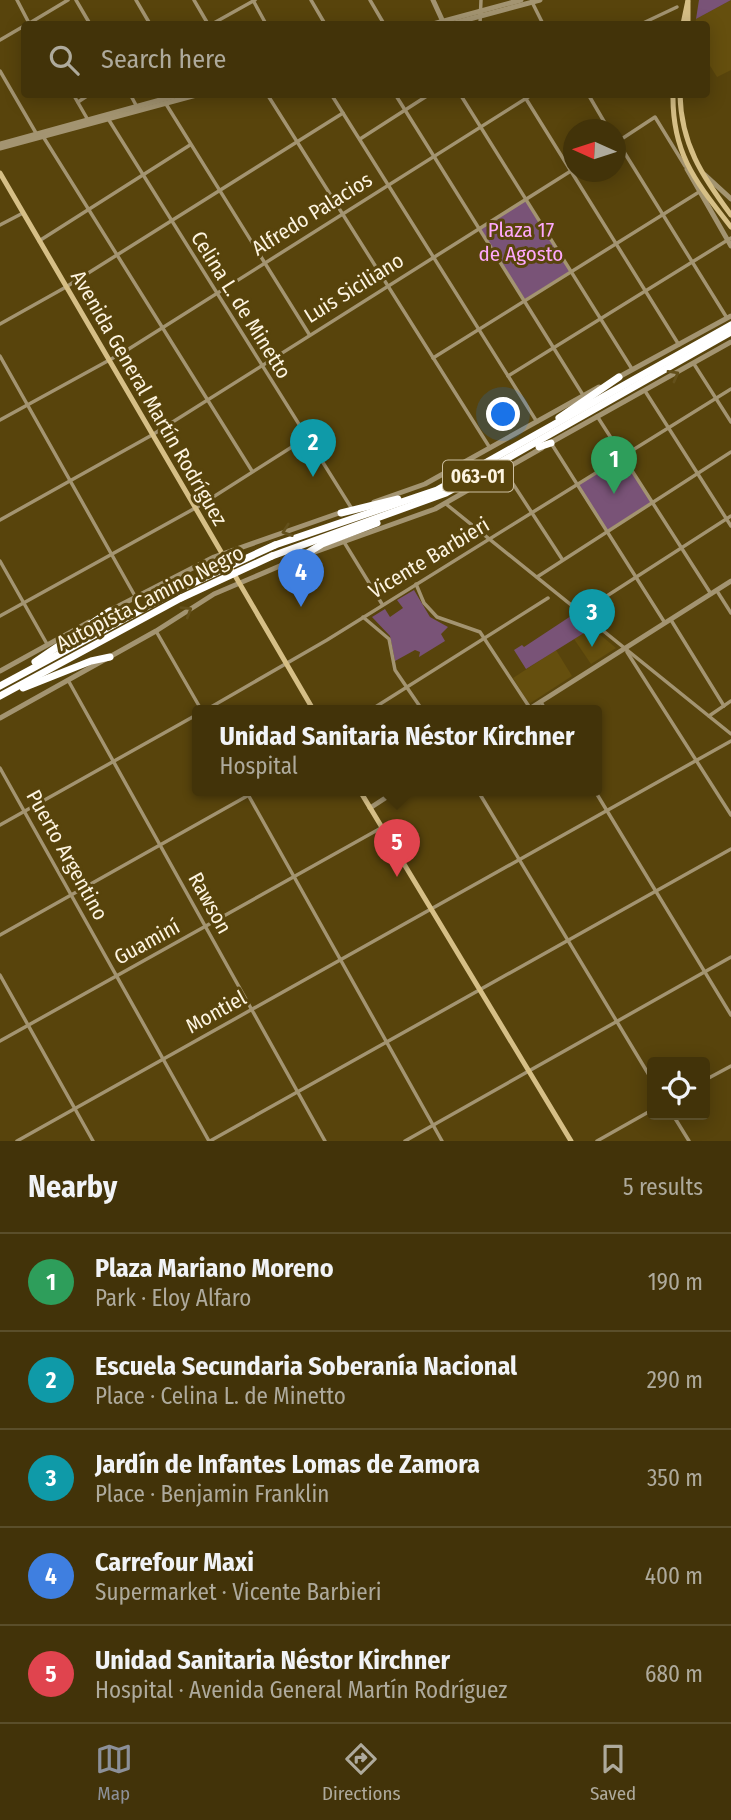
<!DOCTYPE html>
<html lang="en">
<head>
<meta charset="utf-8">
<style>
  :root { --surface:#423309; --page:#4c3f17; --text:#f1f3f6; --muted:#aeaa9c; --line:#5a4e2a; --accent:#8c9099 }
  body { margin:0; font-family:"Fira Sans Condensed",sans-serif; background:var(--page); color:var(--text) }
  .controls { position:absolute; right:21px; bottom:21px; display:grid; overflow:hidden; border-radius:7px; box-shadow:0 4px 18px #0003 }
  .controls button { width:63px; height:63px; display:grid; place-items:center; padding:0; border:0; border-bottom:2px solid var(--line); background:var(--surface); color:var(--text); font:35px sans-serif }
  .compass { position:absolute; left:563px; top:119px; width:63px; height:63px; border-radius:50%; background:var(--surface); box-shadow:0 4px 18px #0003; rotate:273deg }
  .you { position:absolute; left:504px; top:415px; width:24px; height:24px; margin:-18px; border:5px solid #fff; border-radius:50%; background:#1a73e8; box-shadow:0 0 0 10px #1a73e833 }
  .badge { display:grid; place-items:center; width:46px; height:46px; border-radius:50%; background:var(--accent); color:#fff; font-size:23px; font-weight:700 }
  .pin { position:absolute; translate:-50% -58px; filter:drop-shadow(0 2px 4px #0008) }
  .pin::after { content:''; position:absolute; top:37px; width:24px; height:21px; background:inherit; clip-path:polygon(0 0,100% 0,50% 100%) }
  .popup { position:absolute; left:192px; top:705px; width:410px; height:91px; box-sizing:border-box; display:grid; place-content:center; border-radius:7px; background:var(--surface); filter:drop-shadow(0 2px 5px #0005); font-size:23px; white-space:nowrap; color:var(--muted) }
  .popup b { font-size:26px; color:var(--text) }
  .popup::after { content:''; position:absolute; left:50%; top:100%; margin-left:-14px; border:14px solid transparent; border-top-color:var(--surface) }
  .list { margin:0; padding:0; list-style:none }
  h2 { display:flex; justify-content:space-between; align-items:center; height:91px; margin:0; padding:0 28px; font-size:30px }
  h2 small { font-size:23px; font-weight:400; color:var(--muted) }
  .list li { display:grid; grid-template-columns:46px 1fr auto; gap:21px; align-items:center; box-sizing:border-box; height:98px; padding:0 28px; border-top:2px solid var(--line) }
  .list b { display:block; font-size:26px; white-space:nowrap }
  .list p { margin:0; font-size:23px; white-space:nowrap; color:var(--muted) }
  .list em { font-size:23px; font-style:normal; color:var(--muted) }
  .icon { flex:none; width:38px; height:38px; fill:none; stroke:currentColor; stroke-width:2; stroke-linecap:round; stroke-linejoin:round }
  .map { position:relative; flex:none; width:731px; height:1141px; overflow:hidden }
  .search { position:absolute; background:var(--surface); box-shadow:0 4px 18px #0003; left:21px; right:21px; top:21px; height:77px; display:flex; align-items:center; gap:18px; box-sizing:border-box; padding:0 24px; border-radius:7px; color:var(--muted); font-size:26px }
  .sheet { height:581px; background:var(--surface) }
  nav { display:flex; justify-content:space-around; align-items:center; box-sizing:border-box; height:98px; border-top:2px solid var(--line); background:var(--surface); font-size:19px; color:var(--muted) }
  nav a { display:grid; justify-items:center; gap:4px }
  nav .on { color:var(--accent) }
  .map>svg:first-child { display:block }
</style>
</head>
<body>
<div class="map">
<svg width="731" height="1141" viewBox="0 0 731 1141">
  <rect width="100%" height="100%" fill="#58440c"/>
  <g fill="#654f0e">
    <path d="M 731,0 L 731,70 L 717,77 L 707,61 L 706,24 L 695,24 L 696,19 Z"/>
    <path d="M 592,628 L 616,648 L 591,664 L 574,639 Z"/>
    <path d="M 556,650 L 572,676 L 529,704 L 513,678 Z"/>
  </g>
  <g fill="#795377">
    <path d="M 699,0 L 731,0 L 696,19 Z"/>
    <path d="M 525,199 L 570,271 L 525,299 L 479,229 Z"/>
    <path d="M 623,456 L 651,502 L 606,531 L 576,485 Z"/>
    <path d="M 414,590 L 430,617 L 448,627 L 441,634 L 445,641 L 419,657 L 420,652 L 415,650 L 395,661 L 390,636 L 372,617 L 385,609 L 390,617 L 403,608 L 397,600 Z"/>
    <path d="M 574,614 L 592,628 L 526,669 L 514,650 L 522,645 L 524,647 Z"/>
  </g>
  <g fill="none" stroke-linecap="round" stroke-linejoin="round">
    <g stroke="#a39471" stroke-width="3.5">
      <path d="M 17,0 L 29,23"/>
      <path d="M 76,0 L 90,24"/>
      <path d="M 136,0 L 150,24"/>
      <path d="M 194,0 L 208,24"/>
      <path d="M 311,0 L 325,24"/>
      <path d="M 370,0 L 384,24"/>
      <path d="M 254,2 L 266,24"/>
      <path d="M 532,2 L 543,24"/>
      <path d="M 28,24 L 68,0"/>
      <path d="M 212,24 L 255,0"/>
      <path d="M 480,24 L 481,0"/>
      <path d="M 641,24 L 677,7"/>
      <path d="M 0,40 L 24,26"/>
      <path d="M 0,71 L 36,133"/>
      <path d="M 73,94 L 88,120"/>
      <path d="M 130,94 L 137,107"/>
      <path d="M 267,94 L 490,448"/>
      <path d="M 331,94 L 537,422"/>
      <path d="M 395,94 L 583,395"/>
      <path d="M 460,94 L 632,369"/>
      <path d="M 523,94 L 679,345"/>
      <path d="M 588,94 L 609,130"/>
      <path d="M 78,102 L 90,94"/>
      <path d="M 166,104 L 309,334"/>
      <path d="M 107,117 L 352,509"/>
      <path d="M 44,138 L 252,471"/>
      <path d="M 360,139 L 430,94"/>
      <path d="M 616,139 L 727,318"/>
      <path d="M 617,142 L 655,117 L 685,166"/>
      <path d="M 0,225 L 23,213"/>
      <path d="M 39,241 L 190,145"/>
      <path d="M 0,324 L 66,287 L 343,113"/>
      <path d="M 0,356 L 135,596"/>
      <path d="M 433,358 L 699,192"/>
      <path d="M 694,364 L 731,422"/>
      <path d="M 508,376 L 731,238"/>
      <path d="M 645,391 L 731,526"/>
      <path d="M 597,416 L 711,594"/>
      <path d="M 0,420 L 124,352 L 533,94"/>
      <path d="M 551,443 L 665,623"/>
      <path d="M 504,470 L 562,559"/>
      <path d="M 446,504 L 731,734"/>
      <path d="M 0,520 L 152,435 L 574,169"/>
      <path d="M 344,542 L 382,604"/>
      <path d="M 0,561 L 47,644"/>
      <path d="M 537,577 L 731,452"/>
      <path d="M 416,584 L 424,603 L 437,617 L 480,632 L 530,708"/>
      <path d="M 717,591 L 731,613"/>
      <path d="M 582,612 L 731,516"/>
      <path d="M 0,616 L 199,506 L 306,438"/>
      <path d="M 363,617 L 389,639 L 395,670 L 423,711"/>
      <path d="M 671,620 L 724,706"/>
      <path d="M 156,631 L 202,711"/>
      <path d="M 627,652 L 731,815"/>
      <path d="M 68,680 L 325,1141"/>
      <path d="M 541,702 L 546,711"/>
      <path d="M 204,711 L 327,640 L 731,389"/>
      <path d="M 369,711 L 548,598"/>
      <path d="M 709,716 L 731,701"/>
      <path d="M 0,768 L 209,1141"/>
      <path d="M 246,791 L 442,1141"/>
      <path d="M 478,791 L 652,1080"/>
      <path d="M 595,791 L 731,1015"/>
      <path d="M 0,825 L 198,714"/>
      <path d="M 0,935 L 256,791"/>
      <path d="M 0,975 L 93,1141"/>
      <path d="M 0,1041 L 381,828"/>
      <path d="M 705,1080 L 731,1066"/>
      <path d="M 673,1115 L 689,1141"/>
      <path d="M 17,1141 L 731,741"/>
      <path d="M 210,1141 L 731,849"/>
      <path d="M 405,1141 L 731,957"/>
      <path d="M 597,1141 L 652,1110"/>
    </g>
    <g stroke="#a39471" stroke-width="5">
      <path d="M 433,0 L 444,24"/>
      <path d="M 433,24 L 521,0"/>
      <path d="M 451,24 L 540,0"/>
      <path d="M 0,144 L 182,94"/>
      <path d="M 0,148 L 200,94"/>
      <path d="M 687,169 L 731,246"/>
      <path d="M 705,175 L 731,199"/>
      <path d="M 617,378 L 731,316"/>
      <path d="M 550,443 L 731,342"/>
      <path d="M 374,502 L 425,484 L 599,387"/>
      <path d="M 107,612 L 214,557 L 342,512"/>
      <path d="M 0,671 L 89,622"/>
      <path d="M 526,711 L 731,581"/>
      <path d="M 0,718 L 156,631 L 214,594 L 301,557 L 435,509 L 542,448"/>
      <path d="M 370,808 L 396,791"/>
    </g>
    <g stroke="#d6bf86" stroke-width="5">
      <path d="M 683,24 L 688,0"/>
      <path d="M 688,24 L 688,2"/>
      <path d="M 673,94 C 672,154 696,182 731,227"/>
      <path d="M 680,94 C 681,144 702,176 731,215"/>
      <path d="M 0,173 L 314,711"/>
      <path d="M 360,791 L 571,1141"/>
    </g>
    <g stroke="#fff" stroke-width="7">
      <path d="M 559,418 L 619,377"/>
      <path d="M 539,447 L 551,443"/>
      <path d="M 341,513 L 398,499"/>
      <path d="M 275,545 L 437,490 L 731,325"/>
      <path d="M 272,556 L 446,493 L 731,332"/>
      <path d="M 301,557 L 322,544 L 377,523"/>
      <path d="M 35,662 L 110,611"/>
      <path d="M 0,686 L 180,589"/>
      <path d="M 23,688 L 91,661 L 110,657"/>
      <path d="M 0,696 L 181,598"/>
    </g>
    <g stroke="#fff" stroke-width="7">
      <path d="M 180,589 L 275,545"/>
      <path d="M 181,598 L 272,556"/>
    </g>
  </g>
  <defs><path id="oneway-chevron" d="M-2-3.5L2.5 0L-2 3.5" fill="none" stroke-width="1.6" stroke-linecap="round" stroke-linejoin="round" transform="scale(1.75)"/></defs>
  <g stroke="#63501b">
    <use href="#oneway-chevron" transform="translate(674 375) rotate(-29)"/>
    <use href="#oneway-chevron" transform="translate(287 531) rotate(161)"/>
    <use href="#oneway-chevron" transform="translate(187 611) rotate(-32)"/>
  </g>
  <g text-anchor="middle" stroke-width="6" stroke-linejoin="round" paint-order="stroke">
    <rect fill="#58440c" stroke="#ccbfa0" stroke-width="2" x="443" y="460.5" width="70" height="31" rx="5"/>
    <g font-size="19" font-weight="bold" fill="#fdf4e0">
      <text x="478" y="483">063-01</text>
    </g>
    <g font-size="21" fill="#fdf4e0" stroke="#58440c">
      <text transform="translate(312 214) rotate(-32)" y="7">Alfredo Palacios</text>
      <text transform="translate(354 288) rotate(-32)" y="7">Luis Siciliano</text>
      <text transform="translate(241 305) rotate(58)" y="7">Celina L. de Minetto</text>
      <text transform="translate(149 398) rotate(60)" y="7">Avenida General Martín Rodríguez</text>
      <text transform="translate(429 558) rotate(-31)" y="7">Vicente Barbieri</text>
      <text transform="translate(150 598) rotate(-27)" y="7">Autopista Camino Negro</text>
      <text transform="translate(67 855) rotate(61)" y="7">Puerto Argentino</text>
      <text transform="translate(210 903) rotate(61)" y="7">Rawson</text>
      <text transform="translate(147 942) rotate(-29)" y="7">Guaminí</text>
      <text transform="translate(216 1012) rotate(-29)" y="7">Montiel</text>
    </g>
    <g font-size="21" fill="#fea8fb" stroke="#58440c">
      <text x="521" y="237">Plaza 17<tspan x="521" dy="24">de Agosto</tspan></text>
    </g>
  </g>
</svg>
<div class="controls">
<button><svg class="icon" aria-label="locate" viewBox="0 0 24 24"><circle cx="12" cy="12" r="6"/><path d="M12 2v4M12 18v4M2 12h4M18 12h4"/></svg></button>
</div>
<svg class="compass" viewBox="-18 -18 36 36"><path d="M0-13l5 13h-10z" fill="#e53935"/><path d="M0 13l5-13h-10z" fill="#aeaa9c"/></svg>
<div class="you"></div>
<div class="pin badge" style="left:614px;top:494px;background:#2e9e5b">1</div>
<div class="pin badge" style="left:313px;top:477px;background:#0f9aa8">2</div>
<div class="pin badge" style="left:592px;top:647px;background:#0f9aa8">3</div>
<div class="pin badge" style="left:301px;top:607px;background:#3f7fe0">4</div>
<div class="pin badge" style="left:397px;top:877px;background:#e0444e">5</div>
<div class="popup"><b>Unidad Sanitaria Néstor Kirchner</b>Hospital</div>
<div class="search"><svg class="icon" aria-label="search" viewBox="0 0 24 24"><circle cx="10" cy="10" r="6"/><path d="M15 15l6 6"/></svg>Search here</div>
</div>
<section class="sheet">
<h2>Nearby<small>5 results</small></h2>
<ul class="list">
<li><span class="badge" style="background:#2e9e5b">1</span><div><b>Plaza Mariano Moreno</b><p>Park · Eloy Alfaro</p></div><em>190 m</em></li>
<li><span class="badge" style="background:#0f9aa8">2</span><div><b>Escuela Secundaria Soberanía Nacional</b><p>Place · Celina L. de Minetto</p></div><em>290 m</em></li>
<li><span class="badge" style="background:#0f9aa8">3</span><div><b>Jardín de Infantes Lomas de Zamora</b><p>Place · Benjamin Franklin</p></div><em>350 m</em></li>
<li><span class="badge" style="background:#3f7fe0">4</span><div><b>Carrefour Maxi</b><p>Supermarket · Vicente Barbieri</p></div><em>400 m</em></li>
<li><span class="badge" style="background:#e0444e">5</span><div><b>Unidad Sanitaria Néstor Kirchner</b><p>Hospital · Avenida General Martín Rodríguez</p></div><em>680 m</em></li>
</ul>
</section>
<nav>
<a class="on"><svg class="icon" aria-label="map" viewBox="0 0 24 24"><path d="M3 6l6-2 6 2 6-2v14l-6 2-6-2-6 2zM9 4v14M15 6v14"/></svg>Map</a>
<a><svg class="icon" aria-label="directions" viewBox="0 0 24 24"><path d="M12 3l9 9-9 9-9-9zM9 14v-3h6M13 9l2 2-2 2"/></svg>Directions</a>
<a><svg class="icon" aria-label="saved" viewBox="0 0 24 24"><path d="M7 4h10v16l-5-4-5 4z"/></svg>Saved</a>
</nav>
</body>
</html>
